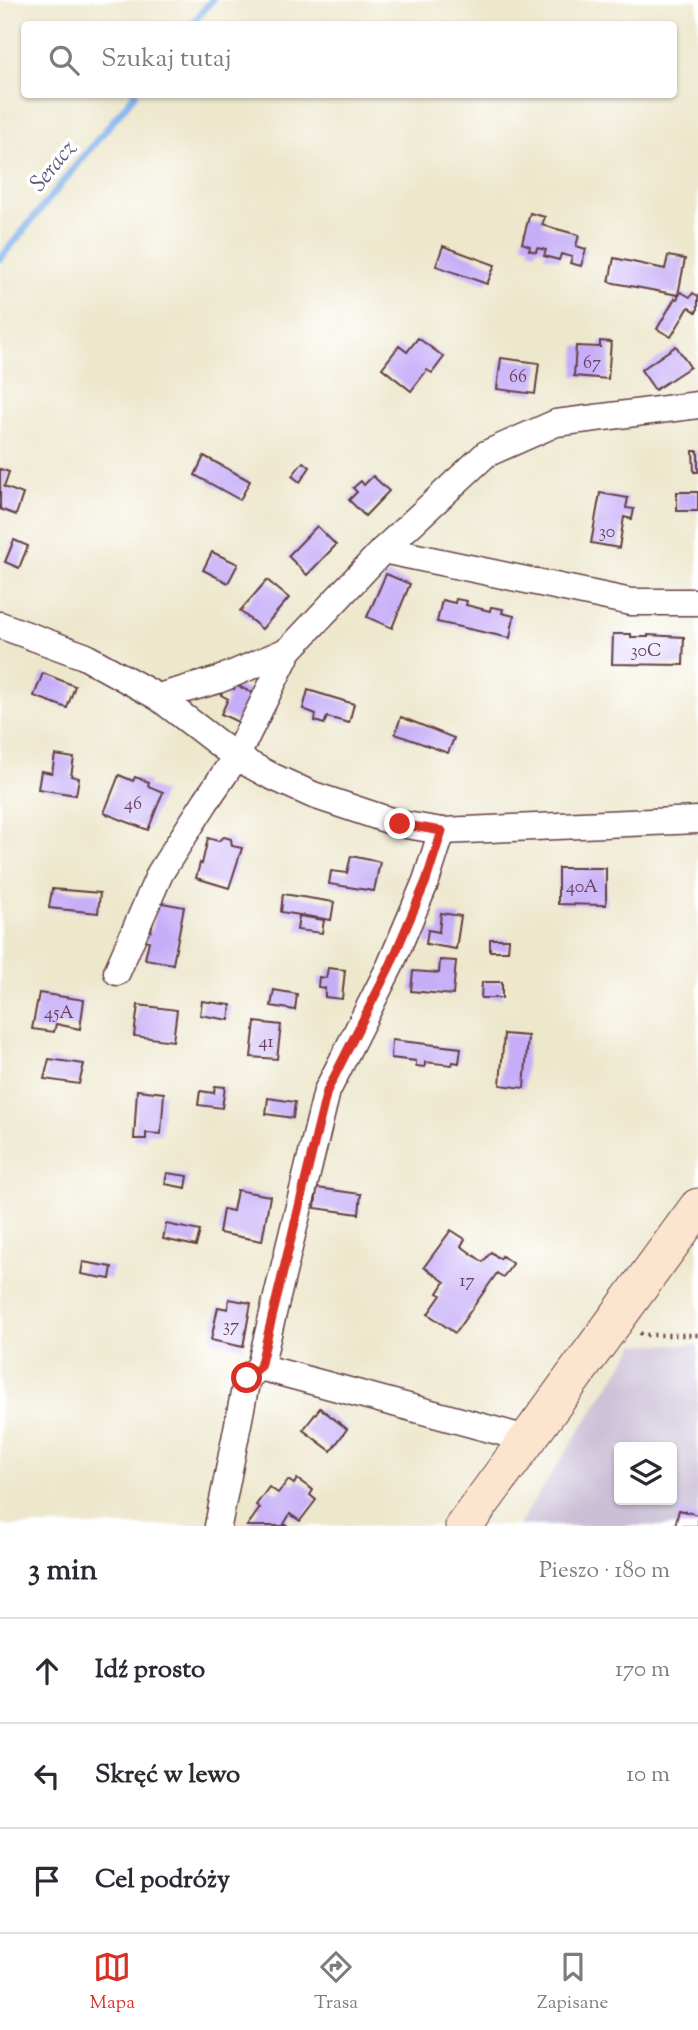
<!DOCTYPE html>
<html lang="pl">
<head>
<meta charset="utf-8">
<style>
  :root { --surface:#fff; --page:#f7f7f7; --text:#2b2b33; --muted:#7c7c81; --line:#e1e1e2; --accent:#d93025 }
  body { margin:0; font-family:"Sorts Mill Goudy",serif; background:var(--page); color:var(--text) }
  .controls { position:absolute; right:21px; bottom:21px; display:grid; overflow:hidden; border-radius:7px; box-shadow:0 2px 5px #0004 }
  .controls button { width:63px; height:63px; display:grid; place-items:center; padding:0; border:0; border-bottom:2px solid var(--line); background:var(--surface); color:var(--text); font:35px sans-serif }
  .stop { position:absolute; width:21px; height:21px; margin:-16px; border:5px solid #d93025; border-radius:50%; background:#fff }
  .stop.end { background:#d93025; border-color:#fff; box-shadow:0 2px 7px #0008 }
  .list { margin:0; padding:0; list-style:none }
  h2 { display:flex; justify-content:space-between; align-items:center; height:91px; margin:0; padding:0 28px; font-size:30px }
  h2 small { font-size:23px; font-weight:400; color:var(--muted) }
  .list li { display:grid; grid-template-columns:46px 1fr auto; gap:21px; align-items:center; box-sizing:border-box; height:105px; padding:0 28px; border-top:2px solid var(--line) }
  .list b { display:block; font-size:26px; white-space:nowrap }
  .list em { font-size:23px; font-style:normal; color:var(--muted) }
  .icon { flex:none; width:38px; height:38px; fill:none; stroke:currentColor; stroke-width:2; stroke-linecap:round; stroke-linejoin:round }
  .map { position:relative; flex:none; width:698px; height:1526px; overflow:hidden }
  .search { position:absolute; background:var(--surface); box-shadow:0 2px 5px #0004; left:21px; right:21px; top:21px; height:77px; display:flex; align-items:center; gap:18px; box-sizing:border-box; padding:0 24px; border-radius:7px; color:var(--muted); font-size:26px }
  .sheet { height:406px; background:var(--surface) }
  nav { display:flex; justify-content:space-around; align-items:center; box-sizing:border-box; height:98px; border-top:2px solid var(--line); background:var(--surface); font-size:19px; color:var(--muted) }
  nav a { display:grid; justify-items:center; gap:4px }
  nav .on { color:var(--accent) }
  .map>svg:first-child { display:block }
</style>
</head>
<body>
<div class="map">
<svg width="698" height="1526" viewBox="0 0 698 1526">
  <rect width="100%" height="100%" fill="#fff"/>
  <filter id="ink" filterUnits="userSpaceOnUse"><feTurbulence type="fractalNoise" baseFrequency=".0143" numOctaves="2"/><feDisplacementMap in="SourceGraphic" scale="14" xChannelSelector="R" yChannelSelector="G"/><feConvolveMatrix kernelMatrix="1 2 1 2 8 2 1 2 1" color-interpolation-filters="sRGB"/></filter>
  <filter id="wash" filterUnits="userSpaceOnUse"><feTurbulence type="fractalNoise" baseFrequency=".00686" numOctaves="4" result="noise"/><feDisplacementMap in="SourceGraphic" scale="28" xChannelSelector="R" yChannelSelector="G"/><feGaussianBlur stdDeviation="1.57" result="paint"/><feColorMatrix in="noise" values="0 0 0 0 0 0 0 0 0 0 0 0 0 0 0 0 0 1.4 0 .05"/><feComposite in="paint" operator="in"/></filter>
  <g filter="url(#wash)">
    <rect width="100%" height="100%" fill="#ede7cc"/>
    <path fill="#cabfd6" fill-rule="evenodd" d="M 636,1344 L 698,1345 L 698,1526 L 518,1526 ZM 619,1447 L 672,1447 L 672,1500 L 619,1500 Z"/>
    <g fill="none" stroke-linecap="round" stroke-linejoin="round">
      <g stroke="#7fb1eb" stroke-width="7">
        <path d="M 192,24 L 212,0"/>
        <path d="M 0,259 L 135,94"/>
      </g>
    </g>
    <g id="blocks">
      <g fill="#c6adf8">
        <path d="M 530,213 L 545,217 L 542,225 L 579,235 L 576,246 L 586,249 L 581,266 L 570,263 L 572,257 L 561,254 L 559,260 L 544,256 L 546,250 L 537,248 L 536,252 L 529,250 L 530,246 L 522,243 Z"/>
        <path d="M 443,246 L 495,265 L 487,284 L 436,266 Z"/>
        <path d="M 668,256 L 685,259 L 678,295 L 609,282 L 614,258 L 665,269 Z"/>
        <path d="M 681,292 L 690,297 L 693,293 L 698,296 L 698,309 L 696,312 L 689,307 L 671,337 L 657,329 L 675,298 L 677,299 Z"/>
        <path d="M 418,338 L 444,357 L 432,373 L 427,370 L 411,391 L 382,368 L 399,346 L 407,352 Z"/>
        <path d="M 600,341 L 611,342 L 608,379 L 574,376 L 576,346 L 600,347 Z"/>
        <path d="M 676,346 L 690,367 L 655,390 L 641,370 Z"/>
        <path d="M 501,358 L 539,363 L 535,394 L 497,389 Z"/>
        <path d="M 693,451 L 698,451 L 698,472 L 694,472 Z"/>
        <path d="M 204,456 L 250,481 L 240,500 L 195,475 Z"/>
        <path d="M 303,462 L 310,467 L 300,482 L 292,476 Z"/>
        <path d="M 0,469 L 9,472 L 4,487 L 23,494 L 16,515 L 0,509 Z"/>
        <path d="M 373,476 L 389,491 L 365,516 L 349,500 L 357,492 L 353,488 L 361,481 L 364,485 Z"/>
        <rect x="677" y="492" width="21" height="19"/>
        <path d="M 600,493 L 628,498 L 626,508 L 634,509 L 632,519 L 624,517 L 619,548 L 591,543 Z"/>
        <path d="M 317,526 L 336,545 L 307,575 L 288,556 Z"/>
        <path d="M 14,540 L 28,546 L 19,568 L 5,562 Z"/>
        <path d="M 212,552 L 238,564 L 228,583 L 203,570 Z"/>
        <path d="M 386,574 L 410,584 L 392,628 L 367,617 Z"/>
        <path d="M 267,580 L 289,598 L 262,629 L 240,611 Z"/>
        <path d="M 456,599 L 467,601 L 466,605 L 490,611 L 491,607 L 503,609 L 502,613 L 514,616 L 510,638 L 437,622 L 442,600 L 455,603 Z"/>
        <path d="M 613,634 L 631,634 L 631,637 L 648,637 L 648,635 L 684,637 L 683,665 L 612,664 Z"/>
        <path d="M 43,673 L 75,686 L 67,708 L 34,696 Z"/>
        <path d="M 227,685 L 234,689 L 236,685 L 255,694 L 240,723 L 221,714 L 228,699 L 221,695 Z"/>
        <path d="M 308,690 L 354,704 L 349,723 L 327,717 L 324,724 L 315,721 L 316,714 L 303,709 Z"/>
        <path d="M 401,717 L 454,738 L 448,753 L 395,734 Z"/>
        <path d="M 55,755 L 74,758 L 71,776 L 79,778 L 76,795 L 38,789 L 41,771 L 52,773 Z"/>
        <path d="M 119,775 L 133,781 L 135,777 L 149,782 L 148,786 L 163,792 L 148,830 L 104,813 Z"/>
        <path d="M 224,837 L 231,839 L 232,846 L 242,848 L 229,888 L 196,878 L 200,863 L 202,864 L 208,838 L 218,841 Z"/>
        <path d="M 351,856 L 380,862 L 374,891 L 329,884 L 331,871 L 347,873 Z"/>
        <path d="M 558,868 L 606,868 L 606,905 L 558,904 Z"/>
        <path d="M 52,889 L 100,893 L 98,913 L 49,908 Z"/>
        <path d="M 283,894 L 334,902 L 331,920 L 281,912 Z"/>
        <path d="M 157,902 L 184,907 L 173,964 L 145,959 L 149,941 L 143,940 L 145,930 L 151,931 Z"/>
        <path d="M 441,913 L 461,916 L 456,949 L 426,944 L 428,930 L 439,932 Z"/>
        <path d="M 299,916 L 324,920 L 322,933 L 297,930 Z"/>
        <path d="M 490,939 L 509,939 L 508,951 L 490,951 Z"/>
        <path d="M 440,960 L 456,961 L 453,995 L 411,991 L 413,971 L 439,973 Z"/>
        <path d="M 328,968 L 345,970 L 342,999 L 325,997 L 325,988 L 318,987 L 319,977 L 326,978 Z"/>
        <path d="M 482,982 L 502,982 L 502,998 L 481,998 Z"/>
        <path d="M 274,990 L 297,994 L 295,1010 L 271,1006 Z"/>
        <path d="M 39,993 L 84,1000 L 80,1029 L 56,1024 L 54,1032 L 32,1029 Z"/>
        <path d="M 202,1001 L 231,1005 L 229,1020 L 200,1015 Z"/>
        <path d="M 138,1005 L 177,1010 L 173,1041 L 134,1036 Z"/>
        <path d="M 255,1022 L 281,1025 L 277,1059 L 251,1057 Z"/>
        <path d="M 504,1034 L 528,1036 L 524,1088 L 500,1085 Z"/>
        <path d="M 392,1040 L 461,1048 L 459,1063 L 453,1062 L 452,1065 L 425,1062 L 425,1067 L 416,1066 L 416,1061 L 391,1058 Z"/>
        <path d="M 49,1059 L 84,1064 L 79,1084 L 44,1079 Z"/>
        <path d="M 215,1086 L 225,1087 L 222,1108 L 198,1105 L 200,1091 L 214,1093 Z"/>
        <path d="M 137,1090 L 164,1093 L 161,1134 L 146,1133 L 146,1139 L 134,1139 Z"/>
        <path d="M 268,1098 L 295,1102 L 293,1118 L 266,1114 Z"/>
        <path d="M 167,1173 L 188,1176 L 186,1188 L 165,1184 Z"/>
        <path d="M 317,1188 L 361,1194 L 359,1214 L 315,1208 Z"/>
        <path d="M 237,1190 L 270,1196 L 262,1241 L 219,1233 L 223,1209 L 233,1211 Z"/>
        <path d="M 166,1224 L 200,1231 L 196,1246 L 163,1239 Z"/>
        <path d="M 451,1230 L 465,1239 L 461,1246 L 483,1262 L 491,1252 L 500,1259 L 502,1256 L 513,1264 L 503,1277 L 497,1273 L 455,1333 L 428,1314 L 441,1295 L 438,1293 L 445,1282 L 424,1267 Z"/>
        <path d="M 83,1262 L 112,1267 L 110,1279 L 81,1274 Z"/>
        <path d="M 229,1299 L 251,1303 L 243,1347 L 211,1340 L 218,1307 L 228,1309 Z"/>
        <path d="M 320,1408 L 347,1429 L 331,1451 L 303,1430 Z"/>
        <path d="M 297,1479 L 313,1490 L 310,1495 L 316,1500 L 300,1521 L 290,1514 L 284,1524 L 288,1526 L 247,1526 L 260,1508 L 256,1505 L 269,1487 L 278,1493 L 288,1480 L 294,1484 Z"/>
        <path d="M 679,1510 L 698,1515 L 698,1526 L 675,1526 Z"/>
      </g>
    </g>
  </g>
  <g filter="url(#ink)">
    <use href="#blocks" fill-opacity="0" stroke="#623d43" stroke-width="2"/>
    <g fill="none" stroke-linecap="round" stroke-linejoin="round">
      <g stroke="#623d43" stroke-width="29">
        <g id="street">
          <path d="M 383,550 L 631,602 L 698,602"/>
          <path d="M 0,625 L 84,656 L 158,697 L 236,757 L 271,776 L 313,795 L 400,824 L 442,831 L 698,820"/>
          <path d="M 158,697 L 218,680 L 289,650"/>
          <path d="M 442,831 L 426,881 L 390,966 L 327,1091 L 260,1367 L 527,1439"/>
          <path d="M 117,972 L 160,873 L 206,801 L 236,757 L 289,650 L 383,550 L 486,454 L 556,423 L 698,405"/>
          <path d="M 218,1526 L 247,1378 L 260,1367"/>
        </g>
      </g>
      <g stroke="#623d43" stroke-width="39">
        <path id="secondary" d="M 464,1526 L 698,1207"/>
      </g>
      <path stroke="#623d43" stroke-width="4.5" stroke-dasharray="2 5" stroke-linecap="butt" d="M 640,1333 L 643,1335 L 698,1335"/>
      <use href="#street" stroke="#fff" stroke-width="26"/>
      <use href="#secondary" stroke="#fce5cf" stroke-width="37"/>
    </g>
  </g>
  <g fill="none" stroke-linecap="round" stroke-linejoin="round" filter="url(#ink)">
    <path stroke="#d93025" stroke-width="9" d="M 247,1378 L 260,1367 L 327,1091 L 390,966 L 426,881 L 442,831 L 400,824"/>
  </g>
  <g text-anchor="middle" stroke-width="7" stroke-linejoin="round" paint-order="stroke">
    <g font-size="18" fill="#69425e">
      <text x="592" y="368">67</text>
      <text x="518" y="382">66</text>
      <text x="607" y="537">30</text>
      <text x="646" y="656">30C</text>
      <text x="133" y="809">46</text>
      <text x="582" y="892">40A</text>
      <text x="59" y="1018">45A</text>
      <text x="266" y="1047">41</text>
      <text x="467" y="1286">17</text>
      <text x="231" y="1331">37</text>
    </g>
    <g font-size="23" font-style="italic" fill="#5f5978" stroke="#fff">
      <text transform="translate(52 165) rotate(-51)" y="8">Seracz</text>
    </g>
  </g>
</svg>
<div class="controls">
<button><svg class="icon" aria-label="layers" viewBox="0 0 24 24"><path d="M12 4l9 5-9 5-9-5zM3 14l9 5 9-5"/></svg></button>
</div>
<div class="stop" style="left:247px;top:1378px"></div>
<div class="stop end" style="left:400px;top:824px"></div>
<div class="search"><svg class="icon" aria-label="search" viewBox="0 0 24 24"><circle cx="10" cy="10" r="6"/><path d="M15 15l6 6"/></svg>Szukaj tutaj</div>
</div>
<section class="sheet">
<h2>3 min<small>Pieszo · 180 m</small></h2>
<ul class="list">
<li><svg class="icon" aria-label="ahead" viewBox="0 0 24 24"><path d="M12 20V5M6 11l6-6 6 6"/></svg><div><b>Idź prosto</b></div><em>170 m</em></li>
<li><svg class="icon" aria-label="left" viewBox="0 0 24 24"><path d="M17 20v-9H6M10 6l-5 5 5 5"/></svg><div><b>Skręć w lewo</b></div><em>10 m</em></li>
<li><svg class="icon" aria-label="arrive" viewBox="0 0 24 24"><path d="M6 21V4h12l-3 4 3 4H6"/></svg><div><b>Cel podróży</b></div></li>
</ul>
</section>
<nav>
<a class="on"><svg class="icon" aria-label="map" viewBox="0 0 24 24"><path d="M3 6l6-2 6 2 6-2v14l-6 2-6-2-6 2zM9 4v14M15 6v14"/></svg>Mapa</a>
<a><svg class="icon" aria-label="directions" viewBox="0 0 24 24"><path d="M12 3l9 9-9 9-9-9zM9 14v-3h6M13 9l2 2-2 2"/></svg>Trasa</a>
<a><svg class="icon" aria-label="saved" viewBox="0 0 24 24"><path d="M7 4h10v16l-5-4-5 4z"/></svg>Zapisane</a>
</nav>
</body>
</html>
